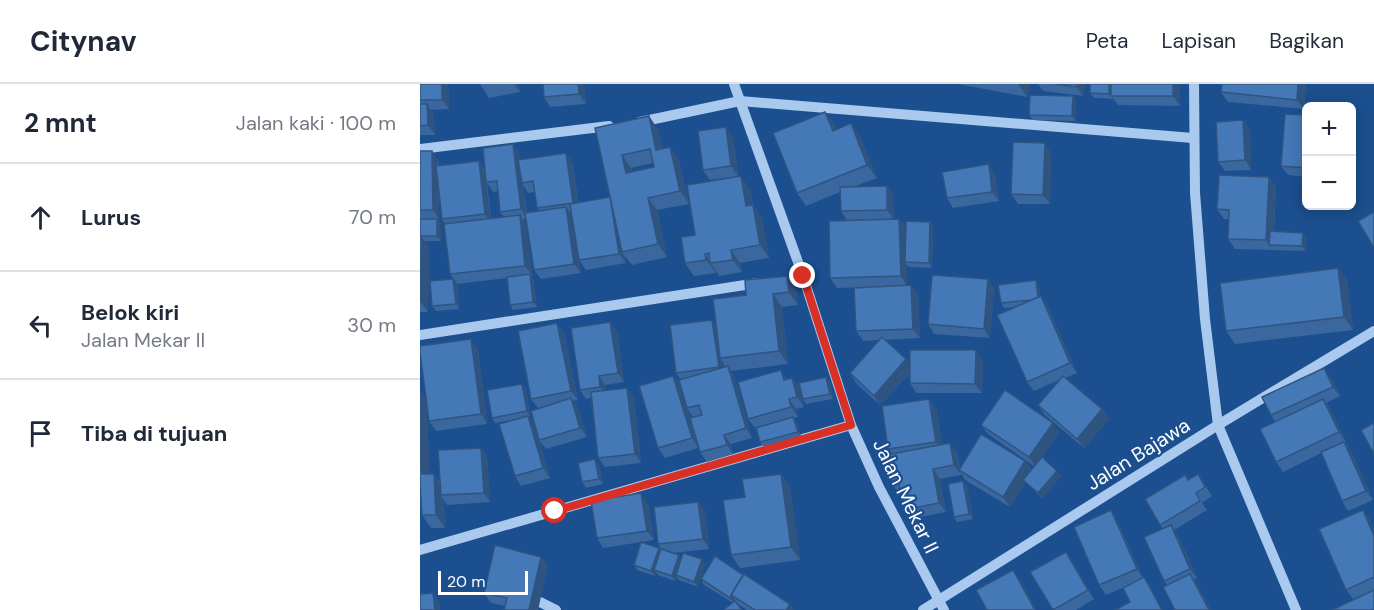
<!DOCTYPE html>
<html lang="id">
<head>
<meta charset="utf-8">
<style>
  :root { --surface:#fff; --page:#f6f6f7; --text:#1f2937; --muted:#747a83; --line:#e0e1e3 }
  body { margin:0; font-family:"DM Sans",sans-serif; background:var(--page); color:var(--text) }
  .controls { position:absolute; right:18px; top:18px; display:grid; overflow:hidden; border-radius:9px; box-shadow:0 3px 15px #0003 }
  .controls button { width:54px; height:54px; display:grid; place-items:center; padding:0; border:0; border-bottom:2px solid var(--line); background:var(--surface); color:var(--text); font:30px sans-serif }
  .scale { position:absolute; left:18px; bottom:15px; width:90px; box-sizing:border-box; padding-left:6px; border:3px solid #fff; border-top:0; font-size:16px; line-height:21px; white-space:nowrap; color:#fff; -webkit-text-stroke:4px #1b4f8f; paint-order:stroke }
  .stop { position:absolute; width:18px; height:18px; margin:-14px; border:4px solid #d93025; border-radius:50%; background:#fff }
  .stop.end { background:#d93025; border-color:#fff; box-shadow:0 2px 6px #0008 }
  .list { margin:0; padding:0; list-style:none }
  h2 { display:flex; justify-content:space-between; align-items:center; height:78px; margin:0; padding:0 24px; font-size:26px }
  h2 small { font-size:20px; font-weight:400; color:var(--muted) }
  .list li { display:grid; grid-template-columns:39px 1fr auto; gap:18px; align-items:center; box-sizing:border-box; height:108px; padding:0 24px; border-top:2px solid var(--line) }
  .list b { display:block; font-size:22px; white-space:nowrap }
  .list p { margin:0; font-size:20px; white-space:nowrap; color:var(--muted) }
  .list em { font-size:20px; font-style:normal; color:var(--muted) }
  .icon { flex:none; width:33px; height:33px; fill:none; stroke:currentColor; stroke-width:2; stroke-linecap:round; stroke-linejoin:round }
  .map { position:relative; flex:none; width:954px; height:526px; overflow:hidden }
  header { display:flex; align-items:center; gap:36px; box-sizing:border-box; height:84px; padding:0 30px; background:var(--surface); border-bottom:2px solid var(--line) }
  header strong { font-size:28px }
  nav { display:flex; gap:33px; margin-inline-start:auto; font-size:21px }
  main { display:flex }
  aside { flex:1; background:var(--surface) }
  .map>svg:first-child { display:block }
</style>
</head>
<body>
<header>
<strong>Citynav</strong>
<nav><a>Peta</a><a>Lapisan</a><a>Bagikan</a></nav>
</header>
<main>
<aside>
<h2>2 mnt<small>Jalan kaki · 100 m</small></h2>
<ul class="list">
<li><svg class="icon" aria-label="ahead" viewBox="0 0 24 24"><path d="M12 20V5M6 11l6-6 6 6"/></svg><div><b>Lurus</b></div><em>70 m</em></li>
<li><svg class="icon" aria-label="left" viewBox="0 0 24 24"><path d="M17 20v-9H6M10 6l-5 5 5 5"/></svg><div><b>Belok kiri</b><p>Jalan Mekar II</p></div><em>30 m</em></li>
<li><svg class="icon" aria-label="arrive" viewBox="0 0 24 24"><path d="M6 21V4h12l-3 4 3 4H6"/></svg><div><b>Tiba di tujuan</b></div></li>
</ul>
</aside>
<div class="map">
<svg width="954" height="526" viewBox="0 0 954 526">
  <rect width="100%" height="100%" fill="#1b4f8f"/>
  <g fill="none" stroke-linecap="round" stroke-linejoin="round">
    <g stroke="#a9c9ee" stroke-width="10">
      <path d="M 314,0 L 383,192 L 431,341 L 459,403 L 524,526"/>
      <path d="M 774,0 L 775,109 L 785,235 L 798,341 L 876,526"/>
      <path d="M 220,38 L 320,17 L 773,54"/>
      <path d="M 0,65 L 189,42"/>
      <path d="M 0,251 L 338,199"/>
      <path d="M 0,466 L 431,341"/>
      <path d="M 120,518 L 136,526"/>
      <path d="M 503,526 L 798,341 L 954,247"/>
    </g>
  </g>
  <g fill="#3a679d" fill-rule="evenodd">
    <path d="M 0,0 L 28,0 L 29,25 L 10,26 L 13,29 L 15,51 L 0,51 Z"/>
    <path d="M 60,0 L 99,0 L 100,8 L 69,14 Z"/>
    <path d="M 123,0 L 164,0 L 166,20 L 130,23 L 124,13 Z"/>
    <path d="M 538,0 L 610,0 L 607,13 Z"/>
    <path d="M 618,0 L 665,0 L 663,12 L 623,7 Z"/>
    <path d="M 760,0 L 760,22 L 698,21 L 693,14 L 693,15 L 674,14 L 670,9 Z"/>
    <path d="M 886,0 L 884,25 L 808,18 L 801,8 Z"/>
    <path d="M 653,12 L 656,17 L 656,37 L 613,36 L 609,31 Z"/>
    <path d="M 405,28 L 415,41 L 416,45 L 440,52 L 457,94 L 433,103 L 473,111 L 474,136 L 479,135 L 486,145 L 510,138 L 513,143 L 512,184 L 489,183 L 487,181 L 487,201 L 491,201 L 498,210 L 500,254 L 465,256 L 486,275 L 490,280 L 563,276 L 562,309 L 496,309 L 490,299 L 490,289 L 460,321 L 436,299 L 430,289 L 459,256 L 443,257 L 436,247 L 453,203 L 417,204 L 410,194 L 427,137 L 421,127 L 420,108 L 386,122 L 377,109 Z"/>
    <path d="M 886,31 L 886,93 L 868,91 L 861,82 Z"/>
    <path d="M 823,36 L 830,46 L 831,86 L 805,87 L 798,78 Z"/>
    <path d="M 175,44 L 238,45 L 242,65 L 250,63 L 259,76 L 269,120 L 237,126 L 247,173 L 212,181 L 204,171 L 206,179 L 166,186 L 159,176 L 157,163 L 161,189 L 121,195 L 114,186 L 106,135 L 103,135 L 106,141 L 112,191 L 111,192 L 113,195 L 117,223 L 93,226 L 90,221 L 87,194 L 37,200 L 30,190 L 25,140 L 22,135 L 19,105 L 19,135 L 17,135 L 21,140 L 21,157 L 4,157 L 9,163 L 8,228 L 0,228 L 0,67 L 18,76 L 19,81 L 59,77 L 65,86 L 100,70 L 100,75 L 153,79 L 158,118 L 191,115 ZM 233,79 L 234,83 L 212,87 L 211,84 ZM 67,99 L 73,108 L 78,107 L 80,128 L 84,133 L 71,134 ZM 103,101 L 108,109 L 115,108 L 117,124 L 119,127 L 107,129 Z"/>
    <path d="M 313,53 L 318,92 L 290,96 L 283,86 Z"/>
    <path d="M 631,69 L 630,120 L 598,120 L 591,110 Z"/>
    <path d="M 575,90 L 579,117 L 533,124 L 527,114 Z"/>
    <path d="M 856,102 L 854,148 L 886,154 L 886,167 L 815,165 L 808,155 L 809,135 L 804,135 L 797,125 Z"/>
    <path d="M 330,105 L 333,121 L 342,134 L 349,174 L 320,179 L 322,188 L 299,192 L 295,185 L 296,189 L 274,192 L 265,179 L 275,151 Z"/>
    <path d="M 918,184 L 927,197 L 933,246 L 815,260 L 806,247 Z"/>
    <path d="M 367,192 L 376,205 L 378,221 L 362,223 L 368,280 L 311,287 L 314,292 L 332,354 L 311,360 L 313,370 L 287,378 L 280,368 L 273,333 L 267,324 L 278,364 L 245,374 L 238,364 L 261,296 L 256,289 L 292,236 L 296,241 L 326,211 Z"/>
    <path d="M 33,195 L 37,200 L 39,225 L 16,227 L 12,222 Z"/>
    <path d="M 568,195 L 574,205 L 570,254 L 514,250 L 508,240 Z"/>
    <path d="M 616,196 L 619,202 L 620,212 L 627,221 L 657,289 L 645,294 L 682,325 L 689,335 L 664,364 L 625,331 L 618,321 L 639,296 L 614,307 L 607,298 L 596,223 L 584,224 L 581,219 Z"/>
    <path d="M 190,238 L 197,248 L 204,298 L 185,301 L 186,307 L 214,314 L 221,379 L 185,383 L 178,374 L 171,314 L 166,315 L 160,306 Z"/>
    <path d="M 144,249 L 158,316 L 153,317 L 158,324 L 167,353 L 126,365 L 119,356 L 118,324 L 111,315 Z"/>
    <path d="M 58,265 L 67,340 L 16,347 L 9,337 Z"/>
    <path d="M 904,284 L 911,294 L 920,312 L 906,319 L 910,324 L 926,358 L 925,358 L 931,367 L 953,416 L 928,427 L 922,417 L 901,369 L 863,388 L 856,378 L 855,337 L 851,331 Z"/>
    <path d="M 410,298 L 413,315 L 386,320 L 383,315 Z"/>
    <path d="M 102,300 L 106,305 L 110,332 L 109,333 L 115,341 L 130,394 L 101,402 L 95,392 L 97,335 L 75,339 L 72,334 Z"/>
    <path d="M 379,303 L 384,323 L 376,325 L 378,333 L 374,334 L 377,338 L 381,353 L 344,363 L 340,358 L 343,342 L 335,344 L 328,335 Z"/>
    <path d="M 0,307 L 6,315 L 10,390 L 20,397 L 61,364 L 67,373 L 70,418 L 27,421 L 24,417 L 25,444 L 11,444 L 2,431 L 0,411 Z"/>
    <path d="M 509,315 L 516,324 L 522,360 L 530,359 L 537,368 L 540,384 L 605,377 L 612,386 L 614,382 L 568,350 L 561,341 L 639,348 L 622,373 L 637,387 L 641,392 L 622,414 L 605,398 L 590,423 L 545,396 L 541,389 L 541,391 L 520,395 L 526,428 L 490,435 L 484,426 L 480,406 L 477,407 L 471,397 L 472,370 L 468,365 Z"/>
    <path d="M 179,381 L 183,400 L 166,404 L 162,398 Z"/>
    <path d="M 361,390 L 370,403 L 380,476 L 320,484 L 311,471 L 325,413 Z"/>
    <path d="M 778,390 L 792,412 L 782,419 L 787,426 L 754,446 L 758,451 L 777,494 L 774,495 L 791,526 L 755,526 L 747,501 L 744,497 L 743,445 L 740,441 L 765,391 L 768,396 Z"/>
    <path d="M 543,397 L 547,402 L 553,435 L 537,438 L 534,433 Z"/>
    <path d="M 278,418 L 285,427 L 289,465 L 253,469 L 259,471 L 261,474 L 285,480 L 278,503 L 259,496 L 257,493 L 255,497 L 238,491 L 236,488 L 235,492 L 217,486 L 214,481 L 239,464 L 241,467 L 241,465 L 238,460 Z"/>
    <path d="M 228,419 L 234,456 L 183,464 L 177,454 Z"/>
    <path d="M 943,426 L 950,436 L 954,446 L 954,506 L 933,515 L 926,506 Z"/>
    <path d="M 697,436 L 723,494 L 724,493 L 731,503 L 710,518 L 716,498 L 686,511 L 679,501 Z"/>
    <path d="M 646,468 L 652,477 L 674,515 L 656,526 L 633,526 Z"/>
    <path d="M 121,473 L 128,482 L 85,522 L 71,519 L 64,509 Z"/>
    <path d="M 281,495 L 374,526 L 327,526 L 318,520 L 315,517 L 313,519 L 284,501 Z"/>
  </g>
  <g fill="#305480">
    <path d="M 22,0 L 28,0 L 29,25 L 22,16 Z"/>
    <path d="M 94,0 L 99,0 L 100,8 Z"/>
    <path d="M 158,0 L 164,0 L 166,20 L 159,10 Z"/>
    <path d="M 598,0 L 610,0 L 607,13 Z"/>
    <path d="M 657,0 L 665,0 L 663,12 L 657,3 Z"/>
    <path d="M 689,0 L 693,0 L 691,12 L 693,15 L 689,10 Z"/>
    <path d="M 753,0 L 760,0 L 760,22 L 753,12 Z"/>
    <path d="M 878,0 L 886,0 L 884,25 L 877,16 Z"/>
    <path d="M 653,12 L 656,17 L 656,37 L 652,32 Z"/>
    <path d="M 7,20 L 13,29 L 15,51 L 8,41 Z"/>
    <path d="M 405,28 L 415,41 L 422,60 L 413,47 Z"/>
    <path d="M 229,32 L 238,45 L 246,79 L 236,66 Z"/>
    <path d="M 823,36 L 830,46 L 831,86 L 825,76 Z"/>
    <path d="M 431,39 L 440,52 L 457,94 L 447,81 Z"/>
    <path d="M 306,43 L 313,53 L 318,92 L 311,82 Z"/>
    <path d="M 625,59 L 631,69 L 630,120 L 623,111 Z"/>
    <path d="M 93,60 L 100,70 L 103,99 L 102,99 L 103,101 L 107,135 L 101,125 Z"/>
    <path d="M 250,63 L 259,76 L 269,120 L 260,107 Z"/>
    <path d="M 12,67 L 18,76 L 19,135 L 13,126 Z"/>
    <path d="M 146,69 L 153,79 L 159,129 L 153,119 Z"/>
    <path d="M 202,71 L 211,84 L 215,101 L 206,89 Z"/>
    <path d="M 59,77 L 65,87 L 71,140 L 65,130 Z"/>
    <path d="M 569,80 L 575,90 L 579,117 L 572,108 Z"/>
    <path d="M 321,92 L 330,105 L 335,135 L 326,122 Z"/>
    <path d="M 849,93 L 856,102 L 853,161 L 849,161 L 853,166 L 846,156 Z"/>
    <path d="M 467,102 L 473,111 L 474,136 L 467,126 Z"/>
    <path d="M 190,113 L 196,123 L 202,168 L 204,171 L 206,179 L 199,170 Z"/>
    <path d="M 228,114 L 237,126 L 247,173 L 238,160 Z"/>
    <path d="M 333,121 L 342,134 L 349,174 L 340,161 Z"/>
    <path d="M 146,123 L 153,132 L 161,189 L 154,180 Z"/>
    <path d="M 100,131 L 106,141 L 112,191 L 105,182 Z"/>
    <path d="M 17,135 L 21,140 L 21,157 L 17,152 Z"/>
    <path d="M 479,135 L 486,145 L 485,178 L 487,181 L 487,202 L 481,192 Z"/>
    <path d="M 510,138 L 513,143 L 512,184 L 509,179 Z"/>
    <path d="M 883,149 L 886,154 L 886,167 L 882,162 Z"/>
    <path d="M 2,154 L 9,163 L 8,228 L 1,218 Z"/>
    <path d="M 311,166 L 320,179 L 322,188 L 313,176 Z"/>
    <path d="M 285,170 L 291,179 L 290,179 L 295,185 L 296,189 L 286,176 Z"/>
    <path d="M 918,184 L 927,197 L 933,246 L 924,233 Z"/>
    <path d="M 110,190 L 113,195 L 117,223 L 113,218 Z"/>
    <path d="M 367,192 L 376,205 L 378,221 L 369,208 Z"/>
    <path d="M 33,195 L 37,200 L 39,225 L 36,220 Z"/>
    <path d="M 568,195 L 574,205 L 570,254 L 564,245 Z"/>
    <path d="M 616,196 L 619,202 L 621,220 L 618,215 Z"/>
    <path d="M 491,201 L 498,210 L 500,254 L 493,245 Z"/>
    <path d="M 353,210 L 362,223 L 368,280 L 359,267 Z"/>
    <path d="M 621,212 L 627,221 L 657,289 L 650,279 Z"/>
    <path d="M 292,236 L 299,245 L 300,274 L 304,280 L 305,293 L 299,283 Z"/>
    <path d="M 190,238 L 197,248 L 204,298 L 198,289 Z"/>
    <path d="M 137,239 L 144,249 L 158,316 L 151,307 Z"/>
    <path d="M 51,255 L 58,265 L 67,340 L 61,330 Z"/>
    <path d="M 556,266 L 563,276 L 562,309 L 555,300 Z"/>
    <path d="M 486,275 L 493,285 L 460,321 L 454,312 Z"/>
    <path d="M 308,282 L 314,292 L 332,354 L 326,344 Z"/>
    <path d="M 904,284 L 911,294 L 920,312 L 913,303 Z"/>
    <path d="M 361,286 L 368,296 L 364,296 Z"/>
    <path d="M 179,292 L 185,301 L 187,312 L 180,303 Z"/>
    <path d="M 253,292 L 260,301 L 278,364 L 272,354 Z"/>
    <path d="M 406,293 L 410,298 L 413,315 L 410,310 Z"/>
    <path d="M 372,294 L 379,303 L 384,323 L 377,313 Z"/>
    <path d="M 102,300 L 106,305 L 110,332 L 107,327 Z"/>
    <path d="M 207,304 L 214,314 L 221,379 L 215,370 Z"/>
    <path d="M 0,307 L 6,315 L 11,403 L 2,390 L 0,363 Z"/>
    <path d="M 151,314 L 158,324 L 167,353 L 160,344 Z"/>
    <path d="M 369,315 L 376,325 L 378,333 L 371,323 Z"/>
    <path d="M 509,315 L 516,324 L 523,367 L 516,358 Z"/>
    <path d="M 903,315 L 910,324 L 926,358 L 919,348 Z"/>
    <path d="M 682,325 L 689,335 L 664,364 L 657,355 Z"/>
    <path d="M 108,332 L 115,341 L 130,394 L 123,384 Z"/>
    <path d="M 373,333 L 377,338 L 381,353 L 378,348 Z"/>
    <path d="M 633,339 L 639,348 L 616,383 L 609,373 Z"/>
    <path d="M 304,351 L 311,360 L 313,370 L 307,361 Z"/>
    <path d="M 924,358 L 931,367 L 953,416 L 946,407 Z"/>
    <path d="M 530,359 L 537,368 L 540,387 L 539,386 L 541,391 L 534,381 Z"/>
    <path d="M 61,364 L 67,373 L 70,418 L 64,409 Z"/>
    <path d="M 175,375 L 179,381 L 183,400 L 179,395 Z"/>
    <path d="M 605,377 L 612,386 L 603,396 L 605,398 L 590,423 L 583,413 Z"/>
    <path d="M 513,385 L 520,395 L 526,428 L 519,419 Z"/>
    <path d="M 637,387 L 641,392 L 622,414 L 618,409 Z"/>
    <path d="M 14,390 L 23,403 L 21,411 L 24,417 L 25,444 L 16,431 Z"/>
    <path d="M 361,390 L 370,403 L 380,476 L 371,463 Z"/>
    <path d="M 543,397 L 547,402 L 553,435 L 549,430 Z"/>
    <path d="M 221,409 L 228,419 L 234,456 L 227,447 Z"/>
    <path d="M 278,418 L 285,427 L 289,465 L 283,455 Z"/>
    <path d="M 691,426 L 697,436 L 723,494 L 717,485 Z"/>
    <path d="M 943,426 L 950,436 L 954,446 L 954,452 Z"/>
    <path d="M 751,441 L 758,451 L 777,494 L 770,485 Z"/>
    <path d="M 239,464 L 242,469 L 234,486 L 236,488 L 235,492 L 231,487 Z"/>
    <path d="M 646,468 L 652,477 L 674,515 L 668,506 Z"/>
    <path d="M 259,471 L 263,476 L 256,491 L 257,493 L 255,497 L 252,492 Z"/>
    <path d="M 121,473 L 128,482 L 118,526 L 109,526 Z"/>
    <path d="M 282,475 L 285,480 L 278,503 L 274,498 Z"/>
    <path d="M 593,486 L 600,495 L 617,526 L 615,526 Z"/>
    <path d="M 770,490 L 777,499 L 791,526 L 789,526 Z"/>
    <path d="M 724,493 L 731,503 L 743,526 L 742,526 Z"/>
    <path d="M 13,509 L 20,519 L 20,526 L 15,526 Z"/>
    <path d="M 312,512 L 315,517 L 314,519 L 310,514 Z"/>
    <path d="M 370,520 L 374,526 L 366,526 Z"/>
  </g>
  <g fill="#4478b7" stroke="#305480" stroke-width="1.5" fill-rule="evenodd">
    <rect x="0" y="0" width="22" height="16"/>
    <path d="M 123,0 L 158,0 L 159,10 L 124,13 Z"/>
    <path d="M 635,0 L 657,0 L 657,3 Z"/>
    <path d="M 670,0 L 689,0 L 689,10 L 670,9 Z"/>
    <rect x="691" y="0" width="62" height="12"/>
    <path d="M 802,0 L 878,0 L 877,16 L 801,8 Z"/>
    <path d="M 610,11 L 653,12 L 652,32 L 609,31 Z"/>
    <path d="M 0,20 L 7,20 L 8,41 L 0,42 Z"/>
    <path d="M 405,28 L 413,47 L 431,39 L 447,81 L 377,109 L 353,49 Z"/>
    <path d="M 865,30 L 886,31 L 886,84 L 861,82 Z"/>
    <path d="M 229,32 L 236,66 L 250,63 L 260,107 L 228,114 L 238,160 L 202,168 L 175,44 ZM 230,65 L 234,83 L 206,89 L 202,71 Z"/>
    <path d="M 823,36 L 825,76 L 798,78 L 796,38 Z"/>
    <path d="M 306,43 L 311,82 L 283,86 L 278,47 Z"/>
    <path d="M 593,58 L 625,59 L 623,111 L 591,110 Z"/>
    <path d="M 93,60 L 101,125 L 80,128 L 77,97 L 66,98 L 63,64 Z"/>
    <path d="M 0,67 L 12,67 L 13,126 L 0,126 Z"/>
    <path d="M 146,69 L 153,119 L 117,124 L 113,97 L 102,99 L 98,76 Z"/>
    <path d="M 59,77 L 65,130 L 22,135 L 16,82 Z"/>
    <path d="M 569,80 L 572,108 L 527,114 L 522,88 Z"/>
    <path d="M 799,91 L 849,93 L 846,156 L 808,155 L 809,126 L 797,125 Z"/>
    <path d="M 321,92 L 326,122 L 333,121 L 340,161 L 311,166 L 313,176 L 290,179 L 289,169 L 285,170 L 286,176 L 265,179 L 261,153 L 275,151 L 267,101 Z"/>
    <path d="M 467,102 L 467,126 L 421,127 L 420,103 Z"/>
    <path d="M 190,113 L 199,170 L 159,176 L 150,120 Z"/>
    <path d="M 146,123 L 154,180 L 114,186 L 105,129 Z"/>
    <path d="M 954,128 L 954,164 L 938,137 Z"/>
    <path d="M 100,131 L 105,182 L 30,190 L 24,140 Z"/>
    <rect x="0" y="135" width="17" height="17"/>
    <path d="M 479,135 L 481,192 L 410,194 L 409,137 Z"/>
    <path d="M 486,137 L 510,138 L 509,179 L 485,178 Z"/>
    <path d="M 850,147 L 883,149 L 882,162 L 849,161 Z"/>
    <path d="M 0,154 L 2,154 L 1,218 L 0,218 Z"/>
    <path d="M 918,184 L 924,233 L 806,247 L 800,199 Z"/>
    <path d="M 110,190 L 113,218 L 90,221 L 87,193 Z"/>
    <path d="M 512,191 L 568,195 L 564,245 L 508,240 Z"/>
    <path d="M 367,192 L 369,208 L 353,210 L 359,267 L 300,274 L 293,215 L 326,211 L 325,196 Z"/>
    <path d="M 33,195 L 36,220 L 12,222 L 10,197 Z"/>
    <path d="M 616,196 L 618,213 L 612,216 L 581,219 L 578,201 Z"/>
    <path d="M 491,201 L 493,245 L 436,247 L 434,204 Z"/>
    <path d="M 621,212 L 650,279 L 607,298 L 577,231 Z"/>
    <path d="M 292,236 L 299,283 L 256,289 L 250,241 Z"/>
    <path d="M 190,238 L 198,289 L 179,292 L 180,303 L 160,306 L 151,244 Z"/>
    <path d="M 137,239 L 151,307 L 111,315 L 98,247 Z"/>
    <path d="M 462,253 L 486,275 L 454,312 L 430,289 Z"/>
    <path d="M 51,255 L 61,330 L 9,337 L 0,268 L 0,262 Z"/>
    <path d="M 490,266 L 556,266 L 555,300 L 490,299 Z"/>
    <path d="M 308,282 L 326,344 L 304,351 L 307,361 L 280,368 L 270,334 L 282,331 L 279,321 L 267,324 L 259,296 Z"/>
    <path d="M 904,284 L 913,303 L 851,331 L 842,313 Z"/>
    <path d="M 361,286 L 364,296 L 372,294 L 377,313 L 369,315 L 371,323 L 328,335 L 318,298 Z"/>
    <path d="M 253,292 L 272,354 L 238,364 L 219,302 Z"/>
    <path d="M 643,292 L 682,325 L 657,355 L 618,321 Z"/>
    <path d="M 406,293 L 410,310 L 383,315 L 379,299 Z"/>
    <path d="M 102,300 L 107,327 L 72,334 L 67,306 Z"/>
    <path d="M 207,304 L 215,370 L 178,374 L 171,308 Z"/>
    <path d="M 585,306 L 633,339 L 609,373 L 561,341 Z"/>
    <path d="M 151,314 L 160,344 L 119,356 L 111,327 Z"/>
    <path d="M 509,315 L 516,358 L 468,365 L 462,322 Z"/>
    <path d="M 903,315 L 919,348 L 856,378 L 840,345 Z"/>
    <path d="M 108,332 L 123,384 L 95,392 L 79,340 Z"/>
    <path d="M 373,333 L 378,348 L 340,358 L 336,344 Z"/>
    <path d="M 954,339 L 954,370 L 941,346 Z"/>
    <path d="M 561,350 L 605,377 L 583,413 L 539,386 Z"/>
    <path d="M 924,358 L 946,407 L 922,417 L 901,368 Z"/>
    <path d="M 530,359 L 534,381 L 513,385 L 519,419 L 484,426 L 478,396 L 471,397 L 466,371 Z"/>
    <path d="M 0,363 L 2,390 L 14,390 L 16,431 L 2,431 L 0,400 Z"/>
    <path d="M 61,364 L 64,409 L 21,411 L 18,366 Z"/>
    <path d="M 622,373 L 637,387 L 618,409 L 603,396 Z"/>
    <path d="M 175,375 L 179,395 L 162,398 L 158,379 Z"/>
    <path d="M 361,390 L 371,463 L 311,471 L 303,416 L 325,413 L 322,395 Z"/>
    <path d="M 778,390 L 785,403 L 776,409 L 780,417 L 740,441 L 725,415 L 765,391 L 768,396 Z"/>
    <path d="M 543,397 L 549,430 L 534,433 L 528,400 Z"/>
    <path d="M 221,409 L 227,447 L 177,454 L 171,417 Z"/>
    <path d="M 278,418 L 283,455 L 238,460 L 234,423 Z"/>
    <path d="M 691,426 L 717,485 L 679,501 L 654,443 Z"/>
    <path d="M 943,426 L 954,452 L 954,493 L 926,506 L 899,445 Z"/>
    <path d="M 751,441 L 770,485 L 744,497 L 724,453 Z"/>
    <path d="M 221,458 L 239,464 L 231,487 L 214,481 Z"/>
    <path d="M 75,461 L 121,473 L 109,526 L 84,526 L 87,514 L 64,509 Z"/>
    <path d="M 241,465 L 259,471 L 252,492 L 234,486 Z"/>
    <path d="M 646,468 L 668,506 L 633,526 L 610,488 Z"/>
    <path d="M 263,469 L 282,475 L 274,498 L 256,491 Z"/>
    <path d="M 295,472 L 323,491 L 311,511 L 312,511 L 310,514 L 281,495 Z"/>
    <path d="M 593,486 L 615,526 L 567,526 L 556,506 Z"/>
    <path d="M 324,490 L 370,520 L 366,526 L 335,526 L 311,511 Z"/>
    <path d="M 770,490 L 789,526 L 755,526 L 743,503 Z"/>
    <path d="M 724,493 L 742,526 L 695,526 L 710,518 L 703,504 Z"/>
    <path d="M 954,506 L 954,526 L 912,526 Z"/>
    <path d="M 13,509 L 15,526 L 0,526 L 0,510 Z"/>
    <path d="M 315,517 L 322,526 L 303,526 Z"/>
  </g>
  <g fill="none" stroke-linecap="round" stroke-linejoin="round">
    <path stroke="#d93025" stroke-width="8" d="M 135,427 L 431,341 L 383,192"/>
  </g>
  <g text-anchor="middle" stroke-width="4.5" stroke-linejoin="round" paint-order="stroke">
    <g font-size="20" fill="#fff" stroke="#1b4f8f">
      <text transform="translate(718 370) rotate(-32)" y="7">Jalan Bajawa</text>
      <text transform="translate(486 412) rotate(64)" y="7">Jalan Mekar II</text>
    </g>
  </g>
</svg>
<div class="controls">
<button>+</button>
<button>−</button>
</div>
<div class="scale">20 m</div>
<div class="stop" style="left:135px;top:427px"></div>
<div class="stop end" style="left:383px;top:192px"></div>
</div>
</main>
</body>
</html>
